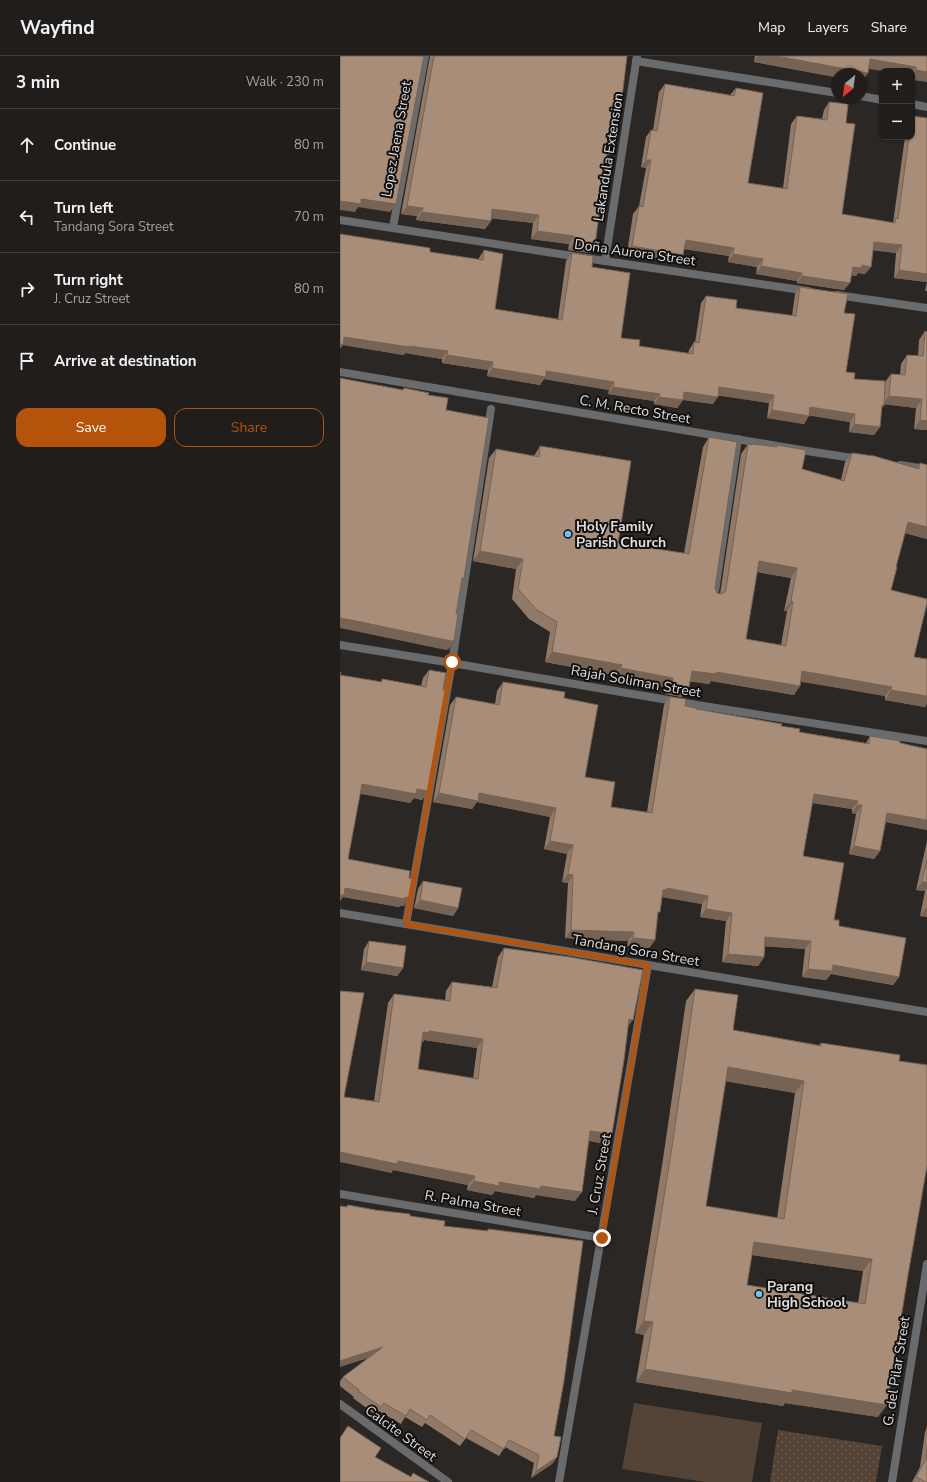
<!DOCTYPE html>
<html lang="en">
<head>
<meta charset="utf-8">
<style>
  :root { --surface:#201d1b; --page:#282624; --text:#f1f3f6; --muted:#a2a2a3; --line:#3d3b3a; --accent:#b45309 }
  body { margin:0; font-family:"Nunito Sans",sans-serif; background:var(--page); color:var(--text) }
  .controls { position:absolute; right:12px; top:12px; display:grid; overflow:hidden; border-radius:8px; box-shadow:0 1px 3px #0004 }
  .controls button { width:36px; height:36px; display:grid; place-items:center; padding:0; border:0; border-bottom:1px solid var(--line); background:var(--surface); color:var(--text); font:20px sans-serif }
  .compass { position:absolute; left:491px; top:12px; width:36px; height:36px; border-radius:50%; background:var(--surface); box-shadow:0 1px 3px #0004; rotate:209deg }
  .stop { position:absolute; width:12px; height:12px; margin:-9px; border:3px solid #b45309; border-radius:50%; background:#fff }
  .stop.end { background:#b45309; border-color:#fff; box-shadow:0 1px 4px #0008 }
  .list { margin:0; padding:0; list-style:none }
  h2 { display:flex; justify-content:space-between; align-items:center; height:52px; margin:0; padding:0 16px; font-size:17px }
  h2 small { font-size:13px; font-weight:400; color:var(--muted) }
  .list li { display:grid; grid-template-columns:26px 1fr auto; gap:12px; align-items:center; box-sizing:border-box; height:72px; padding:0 16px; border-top:1px solid var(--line) }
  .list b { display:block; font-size:15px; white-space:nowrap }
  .list p { margin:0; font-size:13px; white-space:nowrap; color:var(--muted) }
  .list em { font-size:13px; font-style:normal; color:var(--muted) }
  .actions { display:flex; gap:8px; padding:12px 16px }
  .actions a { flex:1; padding:9px 0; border:1px solid var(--accent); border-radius:12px; text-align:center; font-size:14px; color:var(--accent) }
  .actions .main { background:var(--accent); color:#fff }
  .icon { flex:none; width:22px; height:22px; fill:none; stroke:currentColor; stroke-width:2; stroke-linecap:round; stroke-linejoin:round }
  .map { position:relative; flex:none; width:587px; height:1426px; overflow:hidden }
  header { display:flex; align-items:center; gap:24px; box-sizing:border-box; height:56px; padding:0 20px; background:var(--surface); border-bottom:1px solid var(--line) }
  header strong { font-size:19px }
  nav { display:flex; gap:22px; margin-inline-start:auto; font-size:14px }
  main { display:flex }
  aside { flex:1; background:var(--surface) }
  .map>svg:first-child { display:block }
</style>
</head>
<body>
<header>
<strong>Wayfind</strong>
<nav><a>Map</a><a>Layers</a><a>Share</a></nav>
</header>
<main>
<aside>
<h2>3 min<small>Walk · 230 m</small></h2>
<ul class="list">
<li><svg class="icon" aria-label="ahead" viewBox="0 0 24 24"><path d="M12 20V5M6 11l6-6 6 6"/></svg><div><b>Continue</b></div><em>80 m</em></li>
<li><svg class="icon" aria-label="left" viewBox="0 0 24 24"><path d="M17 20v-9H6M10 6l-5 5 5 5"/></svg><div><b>Turn left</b><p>Tandang Sora Street</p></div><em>70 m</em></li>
<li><svg class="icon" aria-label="right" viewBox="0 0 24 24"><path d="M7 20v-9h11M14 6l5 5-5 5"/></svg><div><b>Turn right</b><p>J. Cruz Street</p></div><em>80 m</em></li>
<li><svg class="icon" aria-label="arrive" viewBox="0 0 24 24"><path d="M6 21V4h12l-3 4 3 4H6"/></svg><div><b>Arrive at destination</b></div></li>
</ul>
<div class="actions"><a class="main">Save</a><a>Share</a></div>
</aside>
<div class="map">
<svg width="587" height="1426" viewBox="0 0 587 1426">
  <defs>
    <pattern id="green-dots" width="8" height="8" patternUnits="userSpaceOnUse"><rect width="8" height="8" fill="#554436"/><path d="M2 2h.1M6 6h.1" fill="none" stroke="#6d5f52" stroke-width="1.8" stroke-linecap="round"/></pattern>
  </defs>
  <rect width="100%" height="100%" fill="#2a2724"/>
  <path fill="url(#green-dots)" d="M 438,1374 L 542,1390 L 536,1426 L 430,1426 Z"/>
  <path fill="#554436" d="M 294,1347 L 422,1367 L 412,1426 L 365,1426 L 282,1413 Z"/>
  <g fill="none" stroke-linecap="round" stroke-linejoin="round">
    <g stroke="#696b6c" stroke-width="8">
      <path d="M 374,542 L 398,383"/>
      <path d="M 66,868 L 112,607 L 151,353"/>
    </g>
    <g stroke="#696b6c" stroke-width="8">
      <path d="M 296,5 L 497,37"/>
      <path d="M 521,40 L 542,44"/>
      <path d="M 572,48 L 587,51"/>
      <path d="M 0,164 L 265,205 L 468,235"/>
      <path d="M 53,171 L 85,0"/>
      <path d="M 265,205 L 297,0"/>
      <path d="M 497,239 L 587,252"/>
      <path d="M 0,589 L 112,607 L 357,649 L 587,685"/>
      <path d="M 0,857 L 587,956"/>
      <path d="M 0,1138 L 262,1182"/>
      <path d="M 0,1348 L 108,1426"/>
      <path d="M 219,1426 L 308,909"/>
      <path d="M 552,1426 L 587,1208"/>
    </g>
    <g stroke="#696b6c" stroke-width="8">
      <path d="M 0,316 L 467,395 L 519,403"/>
      <path d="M 560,409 L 587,413"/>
    </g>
  </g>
  <g fill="#907967" fill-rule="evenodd">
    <path d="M 90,0 L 287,0 L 274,90 L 269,99 L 267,98 L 255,189 L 250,197 L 228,194 L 229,188 L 191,183 L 193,167 L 151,162 L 151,165 L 145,173 L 76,164 L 77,160 L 61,158 Z"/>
    <path d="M 415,0 L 587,0 L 572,24 L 572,15 L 529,13 L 522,26 L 414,6 Z"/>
    <path d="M 325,28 L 390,39 L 396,32 L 408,127 L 443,132 L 451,68 L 457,60 L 482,63 L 484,54 L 489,46 L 506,67 L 502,158 L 553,167 L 565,81 L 572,81 L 587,62 L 587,235 L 585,235 L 587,226 L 554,222 L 556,197 L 533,194 L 531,211 L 525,218 L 518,217 L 516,220 L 511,219 L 504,234 L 457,227 L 457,225 L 416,218 L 417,211 L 388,206 L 389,200 L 344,193 L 338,206 L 287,197 L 293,158 L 299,150 L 306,112 L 301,111 L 306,81 L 311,74 L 313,74 L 319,36 Z"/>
    <path d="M 0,178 L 90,196 L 139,204 L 139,202 L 144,194 L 155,253 L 218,263 L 226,205 L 232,197 L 252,211 L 281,282 L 299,290 L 348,298 L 349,294 L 354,286 L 355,287 L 361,247 L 366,240 L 396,252 L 452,260 L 455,238 L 460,231 L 504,257 L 506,316 L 514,323 L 545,326 L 551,318 L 560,319 L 561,308 L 567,299 L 578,300 L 579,284 L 585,275 L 587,374 L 574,373 L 576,352 L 544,348 L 542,352 L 540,371 L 534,379 L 509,376 L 510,366 L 469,359 L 464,368 L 427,362 L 429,347 L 378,339 L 373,348 L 343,344 L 337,352 L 314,348 L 314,345 L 268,338 L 269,334 L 204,323 L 200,329 L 147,320 L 148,314 L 102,307 L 102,303 L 65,297 L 64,299 L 3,289 Z"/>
    <path d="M 369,381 L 375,532 L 377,537 L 380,538 L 401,398 L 408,388 L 411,389 L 412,388 L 436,391 L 437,389 L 462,413 L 501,424 L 505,406 L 512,397 L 577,412 L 580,407 L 587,483 L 565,477 L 556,511 L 551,534 L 574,601 L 587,603 L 587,647 L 585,651 L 545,644 L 545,640 L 461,625 L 454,639 L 371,625 L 369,628 L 350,625 L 349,631 L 342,641 L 325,638 L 326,631 L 275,622 L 275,619 L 205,606 L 210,576 L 189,563 L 172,543 L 176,513 L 133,505 L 149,402 L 156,393 L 194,400 L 200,390 L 278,487 L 344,497 L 363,391 ZM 417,516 L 451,522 L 444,555 L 447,555 L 441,589 L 406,583 Z"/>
    <path d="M 89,614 L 88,735 L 82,744 L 74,742 L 70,747 L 20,737 L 8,803 L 64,850 L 60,850 L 59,851 L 3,841 L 0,845 L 0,616 L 0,619 L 41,626 L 42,623 L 81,630 L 83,622 Z"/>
    <path d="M 163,626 L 224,642 L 245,721 L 271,751 L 307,756 L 324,649 L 330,641 L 345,650 L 356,653 L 441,670 L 459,676 L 526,687 L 530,680 L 587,693 L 587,774 L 546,766 L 540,795 L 534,803 L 509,798 L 516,758 L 512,757 L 512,753 L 472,747 L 463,800 L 494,864 L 499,870 L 559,921 L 553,929 L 491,918 L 486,924 L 462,921 L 465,893 L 425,890 L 424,901 L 418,910 L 382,906 L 386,865 L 360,861 L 362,848 L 322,841 L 317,860 L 315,884 L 309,892 L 287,890 L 288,885 L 225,882 L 228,827 L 222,826 L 227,798 L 204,793 L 210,761 L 137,746 L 132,753 L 93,746 L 110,649 L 116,641 L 155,648 L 157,635 Z"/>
    <path d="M 587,785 L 587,861 L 580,860 L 585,835 L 576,834 Z"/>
    <path d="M 83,825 L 118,852 L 113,860 L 74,852 L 78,833 Z"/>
    <path d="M 29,885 L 63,912 L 57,920 L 21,914 L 24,893 Z"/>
    <path d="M 164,892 L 288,971 L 266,1088 L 249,1085 L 235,1145 L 196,1139 L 194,1142 L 155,1135 L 152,1139 L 127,1134 L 128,1129 L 53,1114 L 51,1117 L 4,1041 L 34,1045 L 48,947 L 54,938 L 105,945 L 106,935 L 112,926 L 152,931 L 158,901 ZM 84,984 L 137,992 L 133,1023 L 78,1013 L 81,986 L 83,986 Z"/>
    <path d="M 355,933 L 393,974 L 479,989 L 481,987 L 559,1005 L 538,1361 L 445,1347 L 443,1350 L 296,1326 L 304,1279 L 295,1277 L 323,1103 L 346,945 ZM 385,1025 L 455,1037 L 437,1162 L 366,1150 ZM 412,1199 L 523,1215 L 518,1247 L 407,1229 Z"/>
    <path d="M 8,1149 L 35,1154 L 70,1160 L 104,1170 L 147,1175 L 148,1173 L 214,1380 L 217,1401 L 212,1408 L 191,1422 L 194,1407 L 165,1391 L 159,1400 L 126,1382 L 120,1390 L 85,1367 L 82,1371 L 65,1361 L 61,1368 L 39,1355 L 36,1359 L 13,1342 L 14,1341 L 0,1330 L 0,1325 L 3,1321 L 29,1301 L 6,1151 Z"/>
    <path d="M 587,1369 L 587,1426 L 572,1426 L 580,1411 L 585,1376 L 586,1374 Z"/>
  </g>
  <g fill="#766354">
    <path d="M 418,0 L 436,0 L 528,17 L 522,26 L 521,26 L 521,18 L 497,18 L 497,21 L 414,6 Z"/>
    <path d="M 530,3 L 576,11 L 572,17 L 572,15 L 542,15 L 524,12 Z"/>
    <path d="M 576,14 L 587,16 L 587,26 L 572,24 L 572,20 Z"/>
    <path d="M 268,90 L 274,90 L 269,99 L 263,98 Z"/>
    <path d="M 306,104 L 311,104 L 306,112 L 301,111 Z"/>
    <path d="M 21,143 L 56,148 L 50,156 L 18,151 L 15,156 L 0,154 L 0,145 Z"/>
    <path d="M 67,150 L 83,152 L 77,160 L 61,158 Z"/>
    <path d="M 152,153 L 199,159 L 193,167 L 147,162 Z"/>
    <path d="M 82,156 L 151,165 L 145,173 L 76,164 Z"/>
    <path d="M 197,175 L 234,180 L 229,188 L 191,183 Z"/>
    <path d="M 346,184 L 394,192 L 389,200 L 340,192 Z"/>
    <path d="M 234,186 L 255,189 L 250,197 L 228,194 Z"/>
    <path d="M 534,186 L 562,189 L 556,197 L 529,194 Z"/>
    <path d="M 292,190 L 343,199 L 338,206 L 287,197 Z"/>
    <path d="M 393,198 L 423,203 L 417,211 L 388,206 Z"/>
    <path d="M 522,209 L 531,211 L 525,218 L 518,217 L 516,220 L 507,218 L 513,211 Z"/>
    <path d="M 421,210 L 462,217 L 457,225 L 416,218 Z"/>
    <path d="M 559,214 L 587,218 L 587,226 L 554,222 Z"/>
    <path d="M 462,220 L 510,227 L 504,234 L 457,227 Z"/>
    <path d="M 4,281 L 69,290 L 108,295 L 102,303 L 65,297 L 64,299 L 3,289 L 0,293 L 0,287 Z"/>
    <path d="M 107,299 L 153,306 L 148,314 L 102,307 Z"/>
    <path d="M 152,312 L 206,315 L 274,326 L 269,334 L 204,323 L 200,329 L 147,320 Z"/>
    <path d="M 273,331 L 320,338 L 314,345 L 268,338 Z"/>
    <path d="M 379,331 L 434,339 L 429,347 L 374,339 Z"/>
    <path d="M 344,336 L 378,341 L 373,348 L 338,343 Z"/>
    <path d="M 549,340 L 582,343 L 576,352 L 542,348 Z"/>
    <path d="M 319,341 L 343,344 L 337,352 L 314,348 Z"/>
    <path d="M 470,351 L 515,358 L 510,366 L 465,359 Z"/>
    <path d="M 432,354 L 469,360 L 464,368 L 427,362 Z"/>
    <path d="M 580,364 L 587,365 L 587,374 L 574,373 Z"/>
    <path d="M 514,368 L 540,371 L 534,379 L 509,376 Z"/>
    <path d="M 568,466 L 587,471 L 587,483 L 561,476 Z"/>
    <path d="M 140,495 L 183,503 L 176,513 L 133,505 Z"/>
    <path d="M 419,505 L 457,512 L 451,522 L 413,515 Z"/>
    <path d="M 451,545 L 453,546 L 447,555 L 444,555 Z"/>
    <path d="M 0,562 L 16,565 L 114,585 L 109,593 L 106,594 L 0,572 Z"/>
    <path d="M 212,596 L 282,609 L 275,619 L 205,606 Z"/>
    <path d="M 281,612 L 333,622 L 326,631 L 275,622 Z"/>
    <path d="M 352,615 L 376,616 L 460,630 L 454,639 L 371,625 L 369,628 L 345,625 Z"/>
    <path d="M 462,615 L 552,631 L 545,640 L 456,625 Z"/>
    <path d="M 332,629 L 349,631 L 342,641 L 325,638 Z"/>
    <path d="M 551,634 L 587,640 L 587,647 L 585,651 L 545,644 Z"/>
    <path d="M 22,728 L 77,733 L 88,735 L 82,744 L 74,742 L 70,747 L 16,737 Z"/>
    <path d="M 99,737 L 139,737 L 216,752 L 210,761 L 137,746 L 132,753 L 93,746 Z"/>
    <path d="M 474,738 L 518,745 L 512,753 L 468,746 Z"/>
    <path d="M 517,749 L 522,749 L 516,758 L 512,757 Z"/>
    <path d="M 547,757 L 587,764 L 587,774 L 542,765 Z"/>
    <path d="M 210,785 L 233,789 L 227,798 L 204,793 Z"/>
    <path d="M 514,790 L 540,795 L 534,803 L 509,798 Z"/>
    <path d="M 228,818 L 233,819 L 228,827 L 222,826 Z"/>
    <path d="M 582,826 L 587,826 L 587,832 L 585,835 L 576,834 Z"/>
    <path d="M 5,832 L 65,841 L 69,842 L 64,850 L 60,850 L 59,851 L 3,841 L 0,845 L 0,839 Z"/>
    <path d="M 327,832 L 368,840 L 362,848 L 322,841 L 323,834 Z"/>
    <path d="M 80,844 L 118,852 L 113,860 L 74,852 Z"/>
    <path d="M 586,852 L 587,852 L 587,861 L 580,860 Z"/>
    <path d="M 366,853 L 392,857 L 386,865 L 360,861 Z"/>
    <path d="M 231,874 L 294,876 L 288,885 L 225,882 Z"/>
    <path d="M 425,881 L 471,885 L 465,893 L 420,890 Z"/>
    <path d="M 293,882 L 315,884 L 309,892 L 287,890 Z"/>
    <path d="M 388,898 L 424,901 L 418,910 L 382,906 Z"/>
    <path d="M 26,906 L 63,912 L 57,920 L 21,914 Z"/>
    <path d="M 493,909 L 559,921 L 553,929 L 491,918 L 486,924 L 462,921 L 468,913 Z"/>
    <path d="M 289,963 L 293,964 L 286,973 Z"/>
    <path d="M 89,975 L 143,983 L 137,992 L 84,984 L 83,986 L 76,985 L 83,976 Z"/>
    <path d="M 388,1011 L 464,1025 L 455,1037 L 379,1024 Z"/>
    <path d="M 250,1075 L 272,1078 L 266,1088 L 244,1084 Z"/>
    <path d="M 0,1096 L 58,1105 L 135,1120 L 128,1129 L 53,1114 L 51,1117 L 0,1106 Z"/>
    <path d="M 134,1125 L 159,1126 L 201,1130 L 242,1136 L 235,1145 L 196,1139 L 194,1142 L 155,1135 L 152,1139 L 127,1134 Z"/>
    <path d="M 414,1186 L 532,1203 L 523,1215 L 405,1198 Z"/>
    <path d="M 304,1265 L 313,1266 L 304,1279 L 295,1277 Z"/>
    <path d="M 43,1291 L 38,1299 L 0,1311 L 0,1305 Z"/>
    <path d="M 305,1313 L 452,1334 L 547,1349 L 538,1361 L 445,1347 L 443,1350 L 296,1326 Z"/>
    <path d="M 217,1401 L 212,1408 L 191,1422 L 196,1415 Z"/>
  </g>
  <g fill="#a88d78" stroke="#766354" fill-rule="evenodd">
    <path d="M 0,0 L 84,0 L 56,148 L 21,143 L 21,148 L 0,145 Z"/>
    <path d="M 94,0 L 287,0 L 281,50 L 280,50 L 274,90 L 268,90 L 255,189 L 234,186 L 234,180 L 197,175 L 199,159 L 152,153 L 151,165 L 82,156 L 83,152 L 67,150 Z"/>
    <path d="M 436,0 L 587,0 L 587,16 L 576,14 L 576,11 L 530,3 L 528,17 Z"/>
    <path d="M 325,28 L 394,40 L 396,32 L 423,37 L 408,127 L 447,133 L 457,60 L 487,64 L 489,46 L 508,48 L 506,67 L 515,68 L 502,158 L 555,167 L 556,162 L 558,163 L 569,81 L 572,81 L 572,60 L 587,62 L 587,218 L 559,214 L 562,189 L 534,186 L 531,211 L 522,209 L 521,212 L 513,211 L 510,227 L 462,220 L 462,217 L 421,210 L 423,203 L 393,198 L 394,192 L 346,184 L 343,199 L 292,190 L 299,150 L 303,151 L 311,104 L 306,104 L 311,74 L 317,75 Z"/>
    <path d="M 0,178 L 90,192 L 90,196 L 143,204 L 144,194 L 163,198 L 155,253 L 222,264 L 232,197 L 253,200 L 252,211 L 290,217 L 281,282 L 300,284 L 299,290 L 353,298 L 354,286 L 359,287 L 366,240 L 397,244 L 396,252 L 456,260 L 460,231 L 508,238 L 504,257 L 515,258 L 506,316 L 515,317 L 514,323 L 545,325 L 544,350 L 542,349 L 540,371 L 514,368 L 515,358 L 470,351 L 469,360 L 432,354 L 434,339 L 379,331 L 378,341 L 344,336 L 343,344 L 319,341 L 320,338 L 273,331 L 274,326 L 206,315 L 206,321 L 152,312 L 153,306 L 107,299 L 108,295 L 69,290 L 69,291 L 4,281 L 3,289 L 0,288 Z"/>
    <path d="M 585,275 L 587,276 L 587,365 L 580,364 L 582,343 L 549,340 L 551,318 L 565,319 L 567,299 L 583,300 Z"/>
    <path d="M 0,322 L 63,334 L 64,332 L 89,337 L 88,339 L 108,342 L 106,354 L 149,362 L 124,522 L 122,522 L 116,558 L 118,558 L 114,585 L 111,585 L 16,565 L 0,562 Z"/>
    <path d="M 369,381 L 397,386 L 375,532 L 377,537 L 380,538 L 385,536 L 386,533 L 408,388 L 412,389 L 412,388 L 437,391 L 437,389 L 466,394 L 462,413 L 504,425 L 512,397 L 534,400 L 579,413 L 580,407 L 587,409 L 587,471 L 568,466 L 556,511 L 557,511 L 551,534 L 587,543 L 587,547 L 574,601 L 587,603 L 587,640 L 551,634 L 552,631 L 462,615 L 460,630 L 376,616 L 376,618 L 352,615 L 349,631 L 332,629 L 333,622 L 281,612 L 282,609 L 212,596 L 217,566 L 196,553 L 178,533 L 183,503 L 140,495 L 156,393 L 199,401 L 200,390 L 291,405 L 278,487 L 349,498 ZM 419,505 L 457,512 L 451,545 L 453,546 L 446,590 L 406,583 Z"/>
    <path d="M 89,614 L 106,617 L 103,634 L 106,634 L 88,735 L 77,733 L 76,738 L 22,728 L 8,803 L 70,815 L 69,822 L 73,823 L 69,842 L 65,841 L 65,843 L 5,832 L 4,839 L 0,839 L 0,616 L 1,616 L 0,619 L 42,626 L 42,623 L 86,631 Z"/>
    <path d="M 163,626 L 225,636 L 224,642 L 258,649 L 245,721 L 275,726 L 271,751 L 312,757 L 330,641 L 346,643 L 345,650 L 356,652 L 356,653 L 442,668 L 441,670 L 460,673 L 459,676 L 529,688 L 530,680 L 560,685 L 560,687 L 587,693 L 587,764 L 547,757 L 540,795 L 514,790 L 522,749 L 517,749 L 518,745 L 474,738 L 463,800 L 504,807 L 494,864 L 499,864 L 499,870 L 566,882 L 559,921 L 493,909 L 492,915 L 468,913 L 471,885 L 425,881 L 424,901 L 388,898 L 392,857 L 366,853 L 368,840 L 327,832 L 326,834 L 323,834 L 320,856 L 318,856 L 315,884 L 293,882 L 294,876 L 231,874 L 233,819 L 228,818 L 233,789 L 210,785 L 216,752 L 139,737 L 138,745 L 99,737 L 116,641 L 159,649 Z"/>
    <path d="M 587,803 L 587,826 L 582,826 Z"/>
    <path d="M 83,825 L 122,832 L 118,852 L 80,844 Z"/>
    <path d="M 29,885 L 66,890 L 63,912 L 26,906 Z"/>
    <path d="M 164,892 L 230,901 L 303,914 L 293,964 L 289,963 L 284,1004 L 272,1078 L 250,1075 L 242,1136 L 201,1130 L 200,1133 L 159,1126 L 159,1130 L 134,1125 L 135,1120 L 58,1105 L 57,1108 L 0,1096 L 0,935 L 24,937 L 4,1041 L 39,1046 L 54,938 L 110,945 L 112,926 L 157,932 ZM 89,975 L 143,983 L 138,1023 L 78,1013 L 83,976 L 89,977 Z"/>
    <path d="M 355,933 L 398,939 L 393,974 L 481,990 L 481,987 L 560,999 L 559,1005 L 587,1009 L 587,1110 L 568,1219 L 547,1349 L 452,1334 L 452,1337 L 305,1313 L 313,1266 L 304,1265 L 332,1091 ZM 388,1011 L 464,1025 L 444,1163 L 366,1150 ZM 414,1186 L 532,1203 L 525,1248 L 407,1229 Z"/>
    <path d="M 8,1149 L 35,1154 L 70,1158 L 70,1160 L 105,1165 L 104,1170 L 148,1175 L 148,1173 L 243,1185 L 224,1325 L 214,1380 L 221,1381 L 217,1401 L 196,1415 L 199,1399 L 169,1384 L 164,1393 L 131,1374 L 125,1383 L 90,1359 L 87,1364 L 70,1353 L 66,1360 L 44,1347 L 41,1351 L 18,1335 L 19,1334 L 3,1321 L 43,1291 L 0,1305 L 0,1150 L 7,1151 Z"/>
    <path d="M 8,1370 L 41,1392 L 35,1401 L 71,1421 L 73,1417 L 89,1426 L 0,1426 L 0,1382 Z"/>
    <path d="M 587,1393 L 587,1426 L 586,1426 L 576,1421 L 586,1403 Z"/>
  </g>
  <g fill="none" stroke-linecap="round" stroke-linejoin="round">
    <path stroke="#b45309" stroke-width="5" d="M 112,606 L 66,868 L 308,909 L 262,1182"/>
  </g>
  <g fill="#6bc3f2" stroke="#11100f" stroke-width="1.5">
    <circle cx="228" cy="478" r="4"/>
    <circle cx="419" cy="1238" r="4"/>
  </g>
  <g text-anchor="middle" stroke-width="4" stroke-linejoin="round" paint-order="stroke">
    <g font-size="14" fill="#dfdddb" stroke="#11100f">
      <text transform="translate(56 83) rotate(-80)" y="5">Lopez Jaena Street</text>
      <text transform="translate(268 101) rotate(-81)" y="5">Lakandula Extension</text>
      <text transform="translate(295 196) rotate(8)" y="5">Doña Aurora Street</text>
      <text transform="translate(295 353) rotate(10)" y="5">C. M. Recto Street</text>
      <text transform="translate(296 625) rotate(10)" y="5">Rajah Soliman Street</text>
      <text transform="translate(296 894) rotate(10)" y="5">Tandang Sora Street</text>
      <text transform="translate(259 1118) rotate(-80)" y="5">J. Cruz Street</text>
      <text transform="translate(133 1147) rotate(10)" y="5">R. Palma Street</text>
      <text transform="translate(556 1315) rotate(-81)" y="5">G. del Pilar Street</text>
      <text transform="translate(61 1377) rotate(36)" y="5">Calcite Street</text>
    </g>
    <g font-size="14" font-weight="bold" fill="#dfdddb" stroke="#11100f" text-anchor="start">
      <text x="236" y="475">Holy Family<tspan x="236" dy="16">Parish Church</tspan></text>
      <text x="427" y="1235">Parang<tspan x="427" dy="16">High School</tspan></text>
    </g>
  </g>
</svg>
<div class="controls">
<button>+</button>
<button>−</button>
</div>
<svg class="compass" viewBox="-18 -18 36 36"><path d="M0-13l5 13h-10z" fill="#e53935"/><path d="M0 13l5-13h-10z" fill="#a2a2a3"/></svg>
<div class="stop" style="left:112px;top:606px"></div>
<div class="stop end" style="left:262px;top:1182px"></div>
</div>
</main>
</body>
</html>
